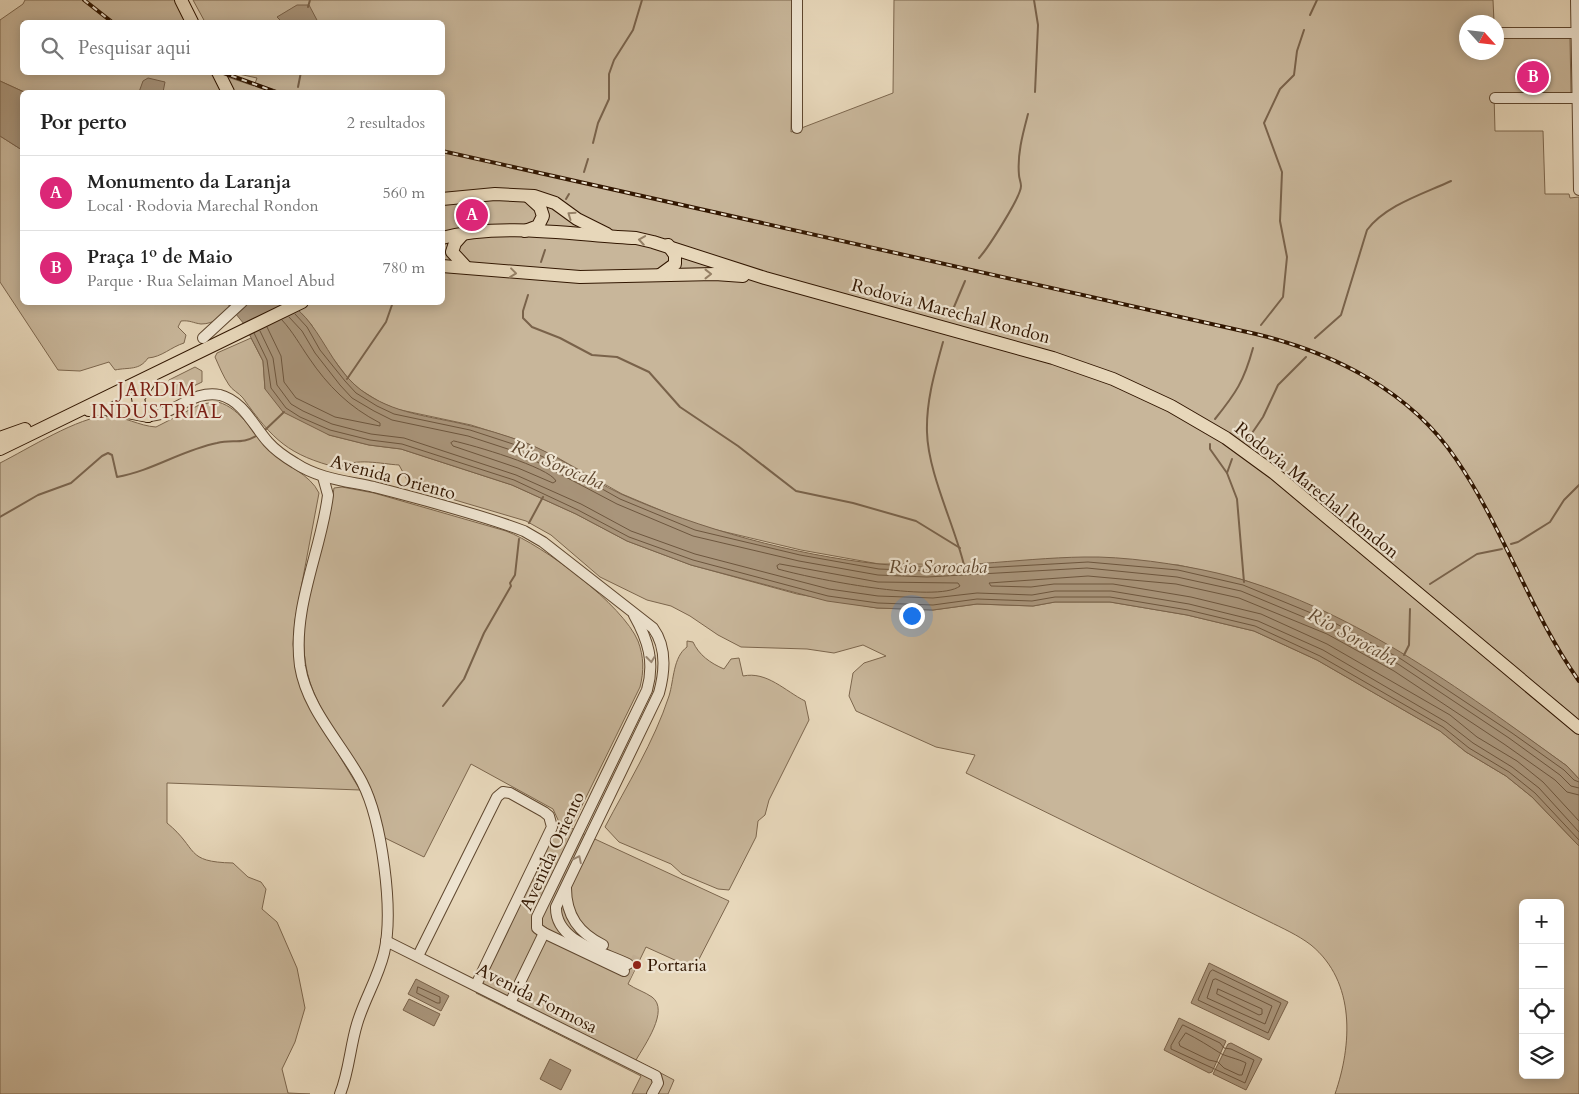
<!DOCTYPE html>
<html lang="pt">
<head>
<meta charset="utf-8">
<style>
  :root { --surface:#fff; --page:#f2f2f2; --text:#222; --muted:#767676; --line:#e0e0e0; --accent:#db2777 }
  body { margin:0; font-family:Cardo,serif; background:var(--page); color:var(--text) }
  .controls { position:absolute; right:15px; bottom:15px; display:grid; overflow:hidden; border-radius:8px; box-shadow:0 2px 12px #0003 }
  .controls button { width:45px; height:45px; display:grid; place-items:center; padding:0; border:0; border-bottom:1px solid var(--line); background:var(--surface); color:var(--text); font:25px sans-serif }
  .compass { position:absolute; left:1459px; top:15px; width:45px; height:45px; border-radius:50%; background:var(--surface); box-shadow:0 2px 12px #0003; rotate:117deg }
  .you { position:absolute; left:911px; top:615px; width:18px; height:18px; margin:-12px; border:4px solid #fff; border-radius:50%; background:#1a73e8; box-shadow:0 0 0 8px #1a73e833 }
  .badge { display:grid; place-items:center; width:32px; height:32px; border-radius:50%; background:var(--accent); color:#fff; font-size:16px; font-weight:700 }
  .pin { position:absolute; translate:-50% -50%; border:2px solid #fff; box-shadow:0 1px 5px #0006 }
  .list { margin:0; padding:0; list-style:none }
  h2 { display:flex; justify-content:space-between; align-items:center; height:65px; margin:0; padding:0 20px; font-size:21px }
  h2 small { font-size:16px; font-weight:400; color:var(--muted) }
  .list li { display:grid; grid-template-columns:32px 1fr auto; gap:15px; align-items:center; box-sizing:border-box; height:75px; padding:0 20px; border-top:1px solid var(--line) }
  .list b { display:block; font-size:19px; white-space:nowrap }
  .list p { margin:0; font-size:16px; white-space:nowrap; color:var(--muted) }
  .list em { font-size:16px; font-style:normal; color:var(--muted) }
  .icon { flex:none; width:28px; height:28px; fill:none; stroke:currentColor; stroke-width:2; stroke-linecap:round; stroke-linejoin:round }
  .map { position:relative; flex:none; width:1579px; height:1094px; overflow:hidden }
  .search { position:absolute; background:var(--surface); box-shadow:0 2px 12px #0003; left:20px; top:20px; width:425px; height:55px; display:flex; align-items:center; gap:12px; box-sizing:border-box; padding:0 18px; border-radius:8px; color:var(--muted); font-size:19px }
  .panel { position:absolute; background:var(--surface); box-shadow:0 2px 12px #0003; left:20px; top:90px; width:425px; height:215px; border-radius:8px }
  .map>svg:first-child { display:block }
</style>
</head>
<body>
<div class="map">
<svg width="1579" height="1094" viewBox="0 0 1579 1094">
  <rect width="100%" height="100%" fill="#e7d7ba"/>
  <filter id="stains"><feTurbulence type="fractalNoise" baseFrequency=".004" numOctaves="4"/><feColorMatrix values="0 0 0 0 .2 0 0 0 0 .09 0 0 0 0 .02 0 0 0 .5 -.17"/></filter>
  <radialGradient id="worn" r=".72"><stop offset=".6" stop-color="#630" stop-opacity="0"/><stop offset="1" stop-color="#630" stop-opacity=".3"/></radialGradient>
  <g fill="#c8b69a" stroke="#7c664d" fill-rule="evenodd">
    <path d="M 25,0 L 176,0 L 188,22 L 22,22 L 22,72 L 216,73 L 254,86 L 257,78 L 234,73 L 442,72 L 442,22 L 205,22 L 193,0 L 793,0 L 791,132 L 893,93 L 894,0 L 1493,0 L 1494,22 L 1466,22 L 1466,52 L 1496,52 L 1497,38 L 1570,38 L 1571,93 L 1494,94 L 1495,131 L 1543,131 L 1545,194 L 1569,194 L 1570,198 L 1579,197 L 1579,779 L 1567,766 L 1515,729 L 1404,655 L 1289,597 L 1244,580 L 1178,565 L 879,564 L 801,550 L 696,525 L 622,494 L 558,458 L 524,442 L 471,425 L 396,409 L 380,402 L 359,389 L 348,378 L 324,347 L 311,324 L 291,303 L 442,302 L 442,92 L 24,92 L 0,81 L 0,20 L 23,4 Z"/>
    <path d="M 0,136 L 22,150 L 22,302 L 227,302 L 231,306 C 221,316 215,324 201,324 C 193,323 190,320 181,321 L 178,327 L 186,335 L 184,343 C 171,347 162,357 148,358 C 139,371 129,367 115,370 L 109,362 L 80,371 L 58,370 L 0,282 Z"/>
    <path d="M 251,338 L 263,361 L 265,389 L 329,435 L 369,445 L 401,449 L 512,485 L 576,514 L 627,541 L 691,565 L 797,594 L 877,608 L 933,610 L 977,604 L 1033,606 L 1055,602 L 1110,602 L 1187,615 L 1254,631 L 1317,660 L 1440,731 L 1466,752 L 1506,776 L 1532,797 L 1579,846 L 1579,1094 L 1335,1094 C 1352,1045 1356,982 1311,945 C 1298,935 1282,928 1268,921 L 966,773 L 975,755 L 936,747 L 856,711 L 849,696 L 853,673 L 864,663 L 886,656 L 863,645 L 834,653 L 807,649 L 741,647 L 718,635 L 690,616 L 671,606 L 647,600 L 600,577 L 551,535 L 526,521 L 411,487 L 399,465 C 381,464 355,457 339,468 C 288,455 273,440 243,398 C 239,393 232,390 229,385 C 223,376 219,366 215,357 L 217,353 ZM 1523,903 L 1560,903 L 1560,1075 L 1523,1075 Z"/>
    <path d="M 195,367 L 202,371 L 202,382 L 177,394 L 172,391 L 169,380 Z"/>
    <path d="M 218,402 C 243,409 253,436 271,452 C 286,466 310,474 319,493 L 295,620 L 293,644 L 296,668 L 320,724 L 360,790 L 167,783 L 167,823 C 199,849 184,862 233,863 L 248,877 L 261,882 L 266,889 L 262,909 L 277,922 L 297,968 L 305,1008 L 295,1042 L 282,1069 L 288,1093 L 310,1094 L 0,1094 L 0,463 C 26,450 80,416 107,416 C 124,416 139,426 156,427 L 201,404 Z"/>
    <path d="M 342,487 L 374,493 L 506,531 C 543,545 623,605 638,641 C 644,657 644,671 640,687 L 571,828 L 729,901 L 697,963 L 688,966 L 646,947 L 628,984 C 635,989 645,992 652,997 C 670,1010 644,1046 636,1060 L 674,1080 L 668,1094 L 632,1094 L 641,1076 L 476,993 L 559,822 L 553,809 L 471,764 L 424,857 L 383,837 C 380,818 376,797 366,779 C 346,743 313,708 306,666 C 295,607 327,546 334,488 Z"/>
    <path d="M 687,641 L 693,642 C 699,655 710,663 724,669 L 731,659 L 739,658 L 743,676 C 767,671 785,691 805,701 L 809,720 L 769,800 L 765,815 L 758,821 L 756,837 L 729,890 L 718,889 L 682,874 L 671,864 L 619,842 L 605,827 C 627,785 654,742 669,696 C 674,680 673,657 687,647 Z"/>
  </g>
  <g fill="#a9957b" stroke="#79624a">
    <path d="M 297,5 L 309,5 L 318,22 L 282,22 L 277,17 Z"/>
    <path d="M 148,78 L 165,82 L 163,92 L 139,92 L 143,81 Z"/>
    <path d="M 0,81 L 24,92 L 22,150 L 0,136 Z"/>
    <path d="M 227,303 L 291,303 C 297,309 305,316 310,323 C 327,345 338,373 361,390 C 393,414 430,416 467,425 C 485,429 504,435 521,441 C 557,454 587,478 621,494 C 700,529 794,555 879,564 C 947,571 1016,558 1084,557 C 1122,556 1179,564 1217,573 C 1345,603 1462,690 1567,766 L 1579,779 L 1579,846 L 1532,797 L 1506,776 L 1466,752 L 1440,731 L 1317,660 L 1254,631 L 1187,615 L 1110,602 L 1055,602 L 1033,606 L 977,604 L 933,610 L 877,608 L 827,601 L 691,565 L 627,541 L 576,514 L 512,485 L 401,449 L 369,445 L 329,435 L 283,412 L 265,389 L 263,361 L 244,324 Z"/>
    <path d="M 1209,963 L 1288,1002 L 1269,1040 L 1191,1003 Z"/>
    <path d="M 416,979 L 449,996 L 441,1011 L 408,994 Z"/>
    <path d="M 409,999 L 440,1014 L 434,1026 L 403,1010 Z"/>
    <path d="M 1179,1018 L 1226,1041 L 1212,1072 L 1209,1073 L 1164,1050 Z"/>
    <path d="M 1231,1043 L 1262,1059 L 1246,1090 L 1213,1074 L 1228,1044 Z"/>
    <path d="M 550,1059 L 571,1070 L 561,1090 L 540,1079 Z"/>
  </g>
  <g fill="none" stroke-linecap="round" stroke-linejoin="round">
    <g stroke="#6d563e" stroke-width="1">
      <path d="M 295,314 L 307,327 L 320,350 L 345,381 L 356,393 L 377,406 L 394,414 L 470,430 L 522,447 L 556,463 L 620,499 L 695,530 L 800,555 L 879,569 L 927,571 L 1088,562 L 1178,570 L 1243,585 L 1333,622 L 1401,659 L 1512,733 L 1564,770 L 1574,780 L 1579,782"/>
      <path d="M 289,317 L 302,331 L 315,353 L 340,385 L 352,398 L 374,411 L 392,420 L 468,436 L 520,453 L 617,504 L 693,536 L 799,561 L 878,575 L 927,577 L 1087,568 L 1177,577 L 1241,591 L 1330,628 L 1398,664 L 1509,738 L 1560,775 L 1571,786 L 1579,788"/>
      <path d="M 267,327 L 281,356 L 284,382 L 296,398 L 335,417 L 380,426 L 380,423 C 349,407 328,386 309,358 C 300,345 293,332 282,320"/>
      <path d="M 260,331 L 273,358 L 277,385 L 291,404 L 303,411 L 332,424 L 371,434 L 404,438 L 516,475 L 581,504 L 631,531 L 695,554 L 829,589 L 878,596 L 933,598 L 977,593 L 1032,595 L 1055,591 L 1111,591 L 1189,604 L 1258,621 L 1323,650 L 1446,722 L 1473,743 L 1512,767 L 1539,788 L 1579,832"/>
      <path d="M 254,333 L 267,360 L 271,388 L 286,408 L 300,417 L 330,430 L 370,440 L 402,444 L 514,480 L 578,510 L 629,537 L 693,560 L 828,596 L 878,603 L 933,605 L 977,599 L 1032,601 L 1055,597 L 1110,597 L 1188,610 L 1255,626 L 1320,656 L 1443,727 L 1469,748 L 1509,772 L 1535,793 L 1579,840"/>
      <path d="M 454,441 C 472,445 549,467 556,481 L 553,483 L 518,468 L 453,446 L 451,443 Z"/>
      <path d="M 780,564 L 878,582 L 958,583 L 960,586 C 937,604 809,578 778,569 L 777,566 Z"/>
      <path d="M 1579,795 L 1567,792 L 1555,780 L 1504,744 L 1394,671 L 1327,634 L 1239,598 L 1176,584 L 1088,576 L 989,583 L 991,586 L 1031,587 L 1054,584 L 1113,584 L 1191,597 L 1261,614 L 1327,644 L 1450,715 L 1477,737 L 1517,761 L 1543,782 L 1579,821"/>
      <path d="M 1213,970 L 1281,1003 L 1268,1033 L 1198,1000 L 1210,972 Z"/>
      <path d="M 1216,979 L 1272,1006 L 1265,1024 L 1207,998 L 1213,980 Z"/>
      <path d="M 418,987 L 440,997 L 440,1003 L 437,1003 L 417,993 Z"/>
      <path d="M 1218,989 L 1262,1009 L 1262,1014 L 1259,1015 L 1217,994 Z"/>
      <path d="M 1183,1025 L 1220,1043 L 1224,1048 L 1231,1049 L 1254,1060 L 1245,1083 L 1171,1049 L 1171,1046 Z"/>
      <path d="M 1186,1033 C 1198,1039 1209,1046 1220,1053 C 1224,1056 1239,1059 1246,1063 L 1242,1075 L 1239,1075 L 1224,1068 L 1218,1062 L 1209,1060 L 1180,1046 L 1179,1043 Z"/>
    </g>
    <g stroke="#79624a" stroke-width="2">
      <path d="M 1034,0 L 1038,25 L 1035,92"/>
      <path d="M 308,7 L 310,0"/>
      <path d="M 1310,15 L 1317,0"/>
      <path d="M 298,87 L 301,72"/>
      <path d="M 593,143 L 598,123 L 609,99 L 609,74 L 614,60 L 633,30 L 642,0"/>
      <path d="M 584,172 L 588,159"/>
      <path d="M 566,199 L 569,194"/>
      <path d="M 979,258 C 988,248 1021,197 1021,186 C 1021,182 1019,178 1019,175 C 1017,154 1023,133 1028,114"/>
      <path d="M 541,262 L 545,250"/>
      <path d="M 528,295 L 523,311 L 523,318 L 532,327 L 560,338 L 592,355 L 617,357 L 649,372 L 680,407 L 738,446 L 796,491 L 853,503 L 916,521 L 960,548"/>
      <path d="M 951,314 L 965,281"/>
      <path d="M 1261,325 L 1283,297 L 1287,257 L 1280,221 L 1282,172 L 1264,123 L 1280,89 L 1294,75 L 1297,51 L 1304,30"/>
      <path d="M 1315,338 L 1341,315 L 1367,230 C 1386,205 1423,194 1451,181"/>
      <path d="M 943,342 C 935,371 926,401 927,432 C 928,473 954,524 964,565"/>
      <path d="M 347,379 L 386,322 L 393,302"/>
      <path d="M 1215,419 C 1236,393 1244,381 1253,348"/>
      <path d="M 264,431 L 284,412"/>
      <path d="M 1248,439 L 1263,417 L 1278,385 L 1306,357"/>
      <path d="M 1210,444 L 1210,449 L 1227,473 L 1237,499 L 1244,582"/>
      <path d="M 1227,473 L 1232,459"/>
      <path d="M 0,517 L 38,495 L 71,483 L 102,456 L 108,453 L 112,455 L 117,477 C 152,471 182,450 217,443 C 233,439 242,445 258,435"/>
      <path d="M 529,523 L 543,497"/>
      <path d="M 1511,544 L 1518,542 L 1550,522 L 1564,500 L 1579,485"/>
      <path d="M 1430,584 L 1477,554 L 1502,549"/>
      <path d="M 1404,655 L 1409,645 L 1410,609"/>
      <path d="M 443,706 L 464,679 L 484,633 L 511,586 L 510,583 L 515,575 L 519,539"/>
    </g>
    <g stroke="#c3b095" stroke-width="10" stroke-dasharray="10 5" stroke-linecap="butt">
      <path d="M 631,959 L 638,962"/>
      <path d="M 624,971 L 632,975"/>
    </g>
    <g stroke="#5e462e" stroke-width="12">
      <g id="minor">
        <path d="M 1576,0 L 1579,190"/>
        <path d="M 1496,33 L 1579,33"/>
        <path d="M 1495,98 L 1579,98"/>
        <path d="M 797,128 L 797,0"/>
        <path d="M 203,338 L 242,302"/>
        <path d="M 148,416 C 173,416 193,389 220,395 C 243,401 253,425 268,442 C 275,450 285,457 295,463 C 319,479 347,481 374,487 C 421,499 479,514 524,531 L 543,542 L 653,628 C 667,647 665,671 659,693 L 556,907 C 555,942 604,952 628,964"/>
        <path d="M 323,477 L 328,495 C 321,552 292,607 300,666 C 307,710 342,744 362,782 C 382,821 394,911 384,953 C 378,978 364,1000 357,1024 C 350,1047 349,1072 340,1094"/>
        <path d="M 566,888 C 566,916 579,933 603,945"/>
        <path d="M 544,933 L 537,928 L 537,917 L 647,690 C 655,662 648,640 634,615"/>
        <path d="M 546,934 L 624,971"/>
        <path d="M 386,941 L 656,1076 L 658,1083 L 652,1094"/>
        <path d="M 418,956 L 497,797 L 503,792 L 510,793 L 544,812 L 549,816 L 552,827 L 476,985"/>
        <path d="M 510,1003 L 544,933"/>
      </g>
    </g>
    <g stroke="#311600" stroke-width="14">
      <g id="major">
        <path d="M 181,0 L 192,22"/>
        <path d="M 218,72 L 228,92"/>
        <path d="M 442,199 L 495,194 L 534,196 L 555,203 L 577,219 L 607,234"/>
        <path d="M 525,231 L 538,226 L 543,216 L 540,207 L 529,197"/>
        <path d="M 463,234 L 455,243 L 452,252 L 465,266"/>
        <path d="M 442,238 C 501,222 576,235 636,238 L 653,242 L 765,278 L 1053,358 L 1113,379 L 1171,406 L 1226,438 L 1274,473 L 1579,728"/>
        <path d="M 442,266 L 580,277 L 715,274 L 743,276"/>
        <path d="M 660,275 L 675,264 L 675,255 L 668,245"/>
        <path d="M 89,410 L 112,409 L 148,416"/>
        <path d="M 148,416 L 140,408 L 138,398 L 151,379"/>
        <path d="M 0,438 L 25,429"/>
        <path d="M 0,449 L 302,302"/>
      </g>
    </g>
    <use href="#minor" stroke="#efe5d2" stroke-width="10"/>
    <use href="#major" stroke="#e7d7ba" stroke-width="12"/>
    <g stroke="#311600" stroke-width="4">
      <g id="rail">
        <path d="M 84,0 L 112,22"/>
        <path d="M 221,72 L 276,92"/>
        <path d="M 442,151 L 1256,334 C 1334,353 1410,391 1456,459 C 1504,529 1530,612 1579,681"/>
      </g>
    </g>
    <use href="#rail" stroke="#efe5d2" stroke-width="2" stroke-dasharray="5.5" stroke-linecap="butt"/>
  </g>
  <defs><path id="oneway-chevron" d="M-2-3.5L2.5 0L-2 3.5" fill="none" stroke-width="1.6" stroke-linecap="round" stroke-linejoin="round" transform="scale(1.25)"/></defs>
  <g stroke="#958066">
    <use href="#oneway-chevron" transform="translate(571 215) rotate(-145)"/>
    <use href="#oneway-chevron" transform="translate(642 240) rotate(-171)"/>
    <use href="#oneway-chevron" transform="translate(513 273) rotate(7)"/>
    <use href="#oneway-chevron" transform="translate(708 274)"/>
  </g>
  <g stroke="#9a8874">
    <use href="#oneway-chevron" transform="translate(651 659) rotate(83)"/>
    <use href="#oneway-chevron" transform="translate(578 859) rotate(-64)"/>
  </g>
  <circle fill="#8f2418" stroke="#efe5d2" stroke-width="2" cx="637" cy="965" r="5"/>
  <g text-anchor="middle" stroke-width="4.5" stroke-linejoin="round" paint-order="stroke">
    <g font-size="18" fill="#311600" stroke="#efe5d2">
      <text transform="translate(951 311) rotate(15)" y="6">Rodovia Marechal Rondon</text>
      <text transform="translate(393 477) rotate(15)" y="6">Avenida Oriento</text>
      <text transform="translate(1317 490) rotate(39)" y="6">Rodovia Marechal Rondon</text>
      <text transform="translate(552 851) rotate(-65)" y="6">Avenida Oriento</text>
      <text transform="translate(537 998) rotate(27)" y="6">Avenida Formosa</text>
    </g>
    <g font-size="18" fill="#311600" stroke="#efe5d2" text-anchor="start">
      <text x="647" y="971">Portaria</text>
    </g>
    <g font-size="19" letter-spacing="1" fill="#7a1f14" stroke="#efe5d2">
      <text x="157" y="396">JARDIM<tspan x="157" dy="22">INDUSTRIAL</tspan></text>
    </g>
    <g font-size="19" font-style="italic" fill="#614931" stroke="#efe5d2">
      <text transform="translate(558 464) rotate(23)" y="7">Rio Sorocaba</text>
      <text x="938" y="573">Rio Sorocaba</text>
      <text transform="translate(1353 636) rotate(29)" y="7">Rio Sorocaba</text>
    </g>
  </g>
  <rect width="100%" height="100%" filter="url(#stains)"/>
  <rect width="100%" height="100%" fill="url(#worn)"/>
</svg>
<div class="controls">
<button>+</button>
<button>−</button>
<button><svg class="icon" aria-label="locate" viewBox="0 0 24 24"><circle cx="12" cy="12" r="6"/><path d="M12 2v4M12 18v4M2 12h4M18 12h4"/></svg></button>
<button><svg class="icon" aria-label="layers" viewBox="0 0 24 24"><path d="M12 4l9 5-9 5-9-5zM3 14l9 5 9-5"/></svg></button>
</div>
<svg class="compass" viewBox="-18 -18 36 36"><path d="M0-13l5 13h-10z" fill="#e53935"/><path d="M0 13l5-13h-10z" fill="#767676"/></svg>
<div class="you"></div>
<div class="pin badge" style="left:472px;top:215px">A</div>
<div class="pin badge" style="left:1533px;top:77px">B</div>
<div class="search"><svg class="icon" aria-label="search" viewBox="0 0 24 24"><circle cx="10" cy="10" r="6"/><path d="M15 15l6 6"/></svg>Pesquisar aqui</div>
<section class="panel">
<h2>Por perto<small>2 resultados</small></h2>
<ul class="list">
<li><span class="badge">A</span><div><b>Monumento da Laranja</b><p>Local · Rodovia Marechal Rondon</p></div><em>560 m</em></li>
<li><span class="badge">B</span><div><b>Praça 1º de Maio</b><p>Parque · Rua Selaiman Manoel Abud</p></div><em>780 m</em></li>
</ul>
</section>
</div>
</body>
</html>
